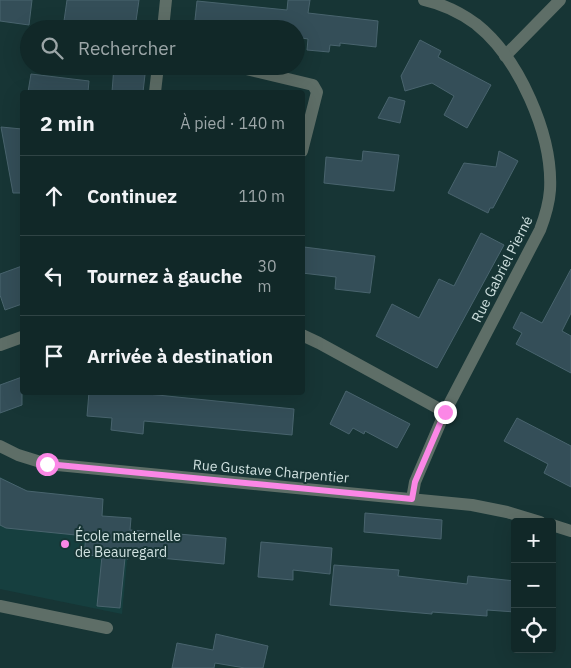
<!DOCTYPE html>
<html lang="fr">
<head>
<meta charset="utf-8">
<style>
  :root { --surface:#112828; --page:#1a3030; --text:#f1f3f6; --muted:#9ca6a8; --line:#304445 }
  body { margin:0; font-family:"IBM Plex Sans",sans-serif; background:var(--page); color:var(--text) }
  .controls { position:absolute; right:15px; bottom:15px; display:grid; overflow:hidden; border-radius:5px; box-shadow:0 5px 20px #0002 }
  .controls button { width:45px; height:45px; display:grid; place-items:center; padding:0; border:0; border-bottom:1px solid var(--line); background:var(--surface); color:var(--text); font:25px sans-serif }
  .stop { position:absolute; width:15px; height:15px; margin:-11px; border:4px solid #fb87e6; border-radius:50%; background:#fff }
  .stop.end { background:#fb87e6; border-color:#fff; box-shadow:0 1px 5px #0008 }
  .list { margin:0; padding:0; list-style:none }
  h2 { display:flex; justify-content:space-between; align-items:center; height:65px; margin:0; padding:0 20px; font-size:21px }
  h2 small { font-size:16px; font-weight:400; color:var(--muted) }
  .list li { display:grid; grid-template-columns:32px 1fr auto; gap:15px; align-items:center; box-sizing:border-box; height:80px; padding:0 20px; border-top:1px solid var(--line) }
  .list b { display:block; font-size:19px; white-space:nowrap }
  .list em { font-size:16px; font-style:normal; color:var(--muted) }
  .icon { flex:none; width:28px; height:28px; fill:none; stroke:currentColor; stroke-width:2; stroke-linecap:round; stroke-linejoin:round }
  .map { position:relative; flex:none; width:571px; height:668px; overflow:hidden }
  .search { position:absolute; background:var(--surface); box-shadow:0 5px 20px #0002; left:20px; top:20px; width:285px; height:55px; display:flex; align-items:center; gap:12px; box-sizing:border-box; padding:0 18px; border-radius:28px; color:var(--muted); font-size:19px }
  .panel { position:absolute; background:var(--surface); box-shadow:0 5px 20px #0002; left:20px; top:90px; width:285px; height:305px; border-radius:5px }
  .map>svg:first-child { display:block }
</style>
</head>
<body>
<div class="map">
<svg width="571" height="668" viewBox="0 0 571 668">
  <rect width="100%" height="100%" fill="#173535"/>
  <path fill="#163f3f" d="M 0,477 L 27,491 L 103,499 L 102,516 L 131,518 L 122,614 L 0,589 Z"/>
  <g fill="#344e58" stroke="#49646e">
    <path d="M 0,0 L 32,0 L 29,25 L 0,21 Z"/>
    <path d="M 67,0 L 139,0 L 135,28 L 64,21 Z"/>
    <path d="M 288,0 L 310,0 L 308,13 L 378,21 L 376,47 L 340,43 L 340,46 L 330,45 L 329,52 L 307,50 L 308,39 L 296,37 L 296,29 L 194,29 L 197,1 L 287,10 Z"/>
    <path d="M 420,40 L 441,51 L 438,57 L 491,85 L 467,128 L 444,115 L 454,96 L 432,83 L 405,91 L 401,76 Z"/>
    <path d="M 114,66 L 146,66 L 143,92 L 112,92 Z"/>
    <path d="M 31,74 L 89,81 L 88,92 L 28,92 Z"/>
    <path d="M 389,97 L 405,101 L 400,123 L 378,118 Z"/>
    <path d="M 1,127 L 22,129 L 22,193 L 13,193 Z"/>
    <path d="M 363,151 L 399,155 L 394,191 L 324,183 L 326,157 L 362,161 Z"/>
    <path d="M 499,151 L 518,161 L 493,208 L 490,208 L 488,213 L 448,193 L 464,163 L 496,167 Z"/>
    <path d="M 481,233 L 504,245 L 437,368 L 376,336 L 392,304 L 419,318 L 439,279 L 454,286 Z"/>
    <path d="M 304,247 L 375,256 L 370,293 L 335,289 L 336,277 L 302,273 Z"/>
    <path d="M 22,266 L 22,304 L 5,310 L 0,295 L 0,274 Z"/>
    <path d="M 571,269 L 571,313 L 562,331 L 571,336 L 571,373 L 516,344 L 522,333 L 513,328 L 521,312 L 542,323 Z"/>
    <path d="M 22,377 L 22,405 L 0,413 L 0,385 Z"/>
    <path d="M 346,391 L 410,424 L 397,448 L 365,431 L 364,434 L 353,428 L 349,434 L 330,424 Z"/>
    <path d="M 89,392 L 128,392 L 294,409 L 292,435 L 144,421 L 143,434 L 111,430 L 112,418 L 87,416 Z"/>
    <path d="M 517,418 L 571,446 L 571,487 L 544,473 L 548,464 L 504,441 Z"/>
    <path d="M 0,478 L 27,491 L 103,499 L 102,516 L 131,518 L 130,530 L 226,538 L 224,564 L 128,555 L 128,559 L 125,558 L 120,608 L 97,606 L 102,556 L 84,555 L 86,536 L 6,528 L 0,525 Z"/>
    <path d="M 365,513 L 442,520 L 441,539 L 364,532 Z"/>
    <path d="M 261,542 L 332,548 L 330,574 L 293,570 L 293,580 L 258,577 Z"/>
    <path d="M 334,565 L 399,570 L 398,576 L 467,584 L 468,576 L 515,581 L 515,612 L 487,610 L 487,616 L 432,612 L 432,614 L 330,605 Z"/>
    <path d="M 216,634 L 268,646 L 263,668 L 245,668 L 215,663 L 214,668 L 172,668 L 177,643 L 213,650 Z"/>
  </g>
  <g fill="none" stroke-linecap="round" stroke-linejoin="round">
    <g stroke="#5e6e67" stroke-width="12">
      <path d="M 163,29 L 166,0"/>
      <path d="M 505,56 L 560,0"/>
      <path d="M 234,66 L 313,85 L 317,92 L 302,151"/>
      <path d="M 155,92 L 158,66"/>
      <path d="M 302,335 L 319,343 L 445,412"/>
      <path d="M 0,345 L 22,337"/>
      <path d="M 0,446 L 18,455 L 47,464 L 472,505 L 507,512 L 540,522"/>
      <path d="M 412,499 L 415,482 L 445,412 L 540,230 C 545,217 549,204 550,190 C 553,135 519,58 476,24 C 461,13 442,4 424,0"/>
      <path d="M 552,525 L 571,531"/>
      <path d="M 0,606 L 107,628"/>
    </g>
  </g>
  <g fill="none" stroke-linecap="round" stroke-linejoin="round">
    <path stroke="#fb87e6" stroke-width="6" d="M 47,464 L 412,499 L 415,482 L 445,412"/>
  </g>
  <circle fill="#fb87e6" stroke="#173535" stroke-width="2" cx="65" cy="544" r="5"/>
  <g text-anchor="middle" stroke-width="4" stroke-linejoin="round" paint-order="stroke">
    <g font-size="14" fill="#d0e1e0" stroke="#173535">
      <text transform="translate(502 269) rotate(-63)" y="5">Rue Gabriel Pierné</text>
      <text transform="translate(271 471) rotate(5)" y="5">Rue Gustave Charpentier</text>
    </g>
    <g font-size="14" fill="#d0e1e0" stroke="#173535" text-anchor="start">
      <text x="75" y="541">École maternelle<tspan x="75" dy="16">de Beauregard</tspan></text>
    </g>
  </g>
</svg>
<div class="controls">
<button>+</button>
<button>−</button>
<button><svg class="icon" aria-label="locate" viewBox="0 0 24 24"><circle cx="12" cy="12" r="6"/><path d="M12 2v4M12 18v4M2 12h4M18 12h4"/></svg></button>
</div>
<div class="stop" style="left:47px;top:464px"></div>
<div class="stop end" style="left:445px;top:412px"></div>
<div class="search"><svg class="icon" aria-label="search" viewBox="0 0 24 24"><circle cx="10" cy="10" r="6"/><path d="M15 15l6 6"/></svg>Rechercher</div>
<section class="panel">
<h2>2 min<small>À pied · 140 m</small></h2>
<ul class="list">
<li><svg class="icon" aria-label="ahead" viewBox="0 0 24 24"><path d="M12 20V5M6 11l6-6 6 6"/></svg><div><b>Continuez</b></div><em>110 m</em></li>
<li><svg class="icon" aria-label="left" viewBox="0 0 24 24"><path d="M17 20v-9H6M10 6l-5 5 5 5"/></svg><div><b>Tournez à gauche</b></div><em>30 m</em></li>
<li><svg class="icon" aria-label="arrive" viewBox="0 0 24 24"><path d="M6 21V4h12l-3 4 3 4H6"/></svg><div><b>Arrivée à destination</b></div></li>
</ul>
</section>
</div>
</body>
</html>
